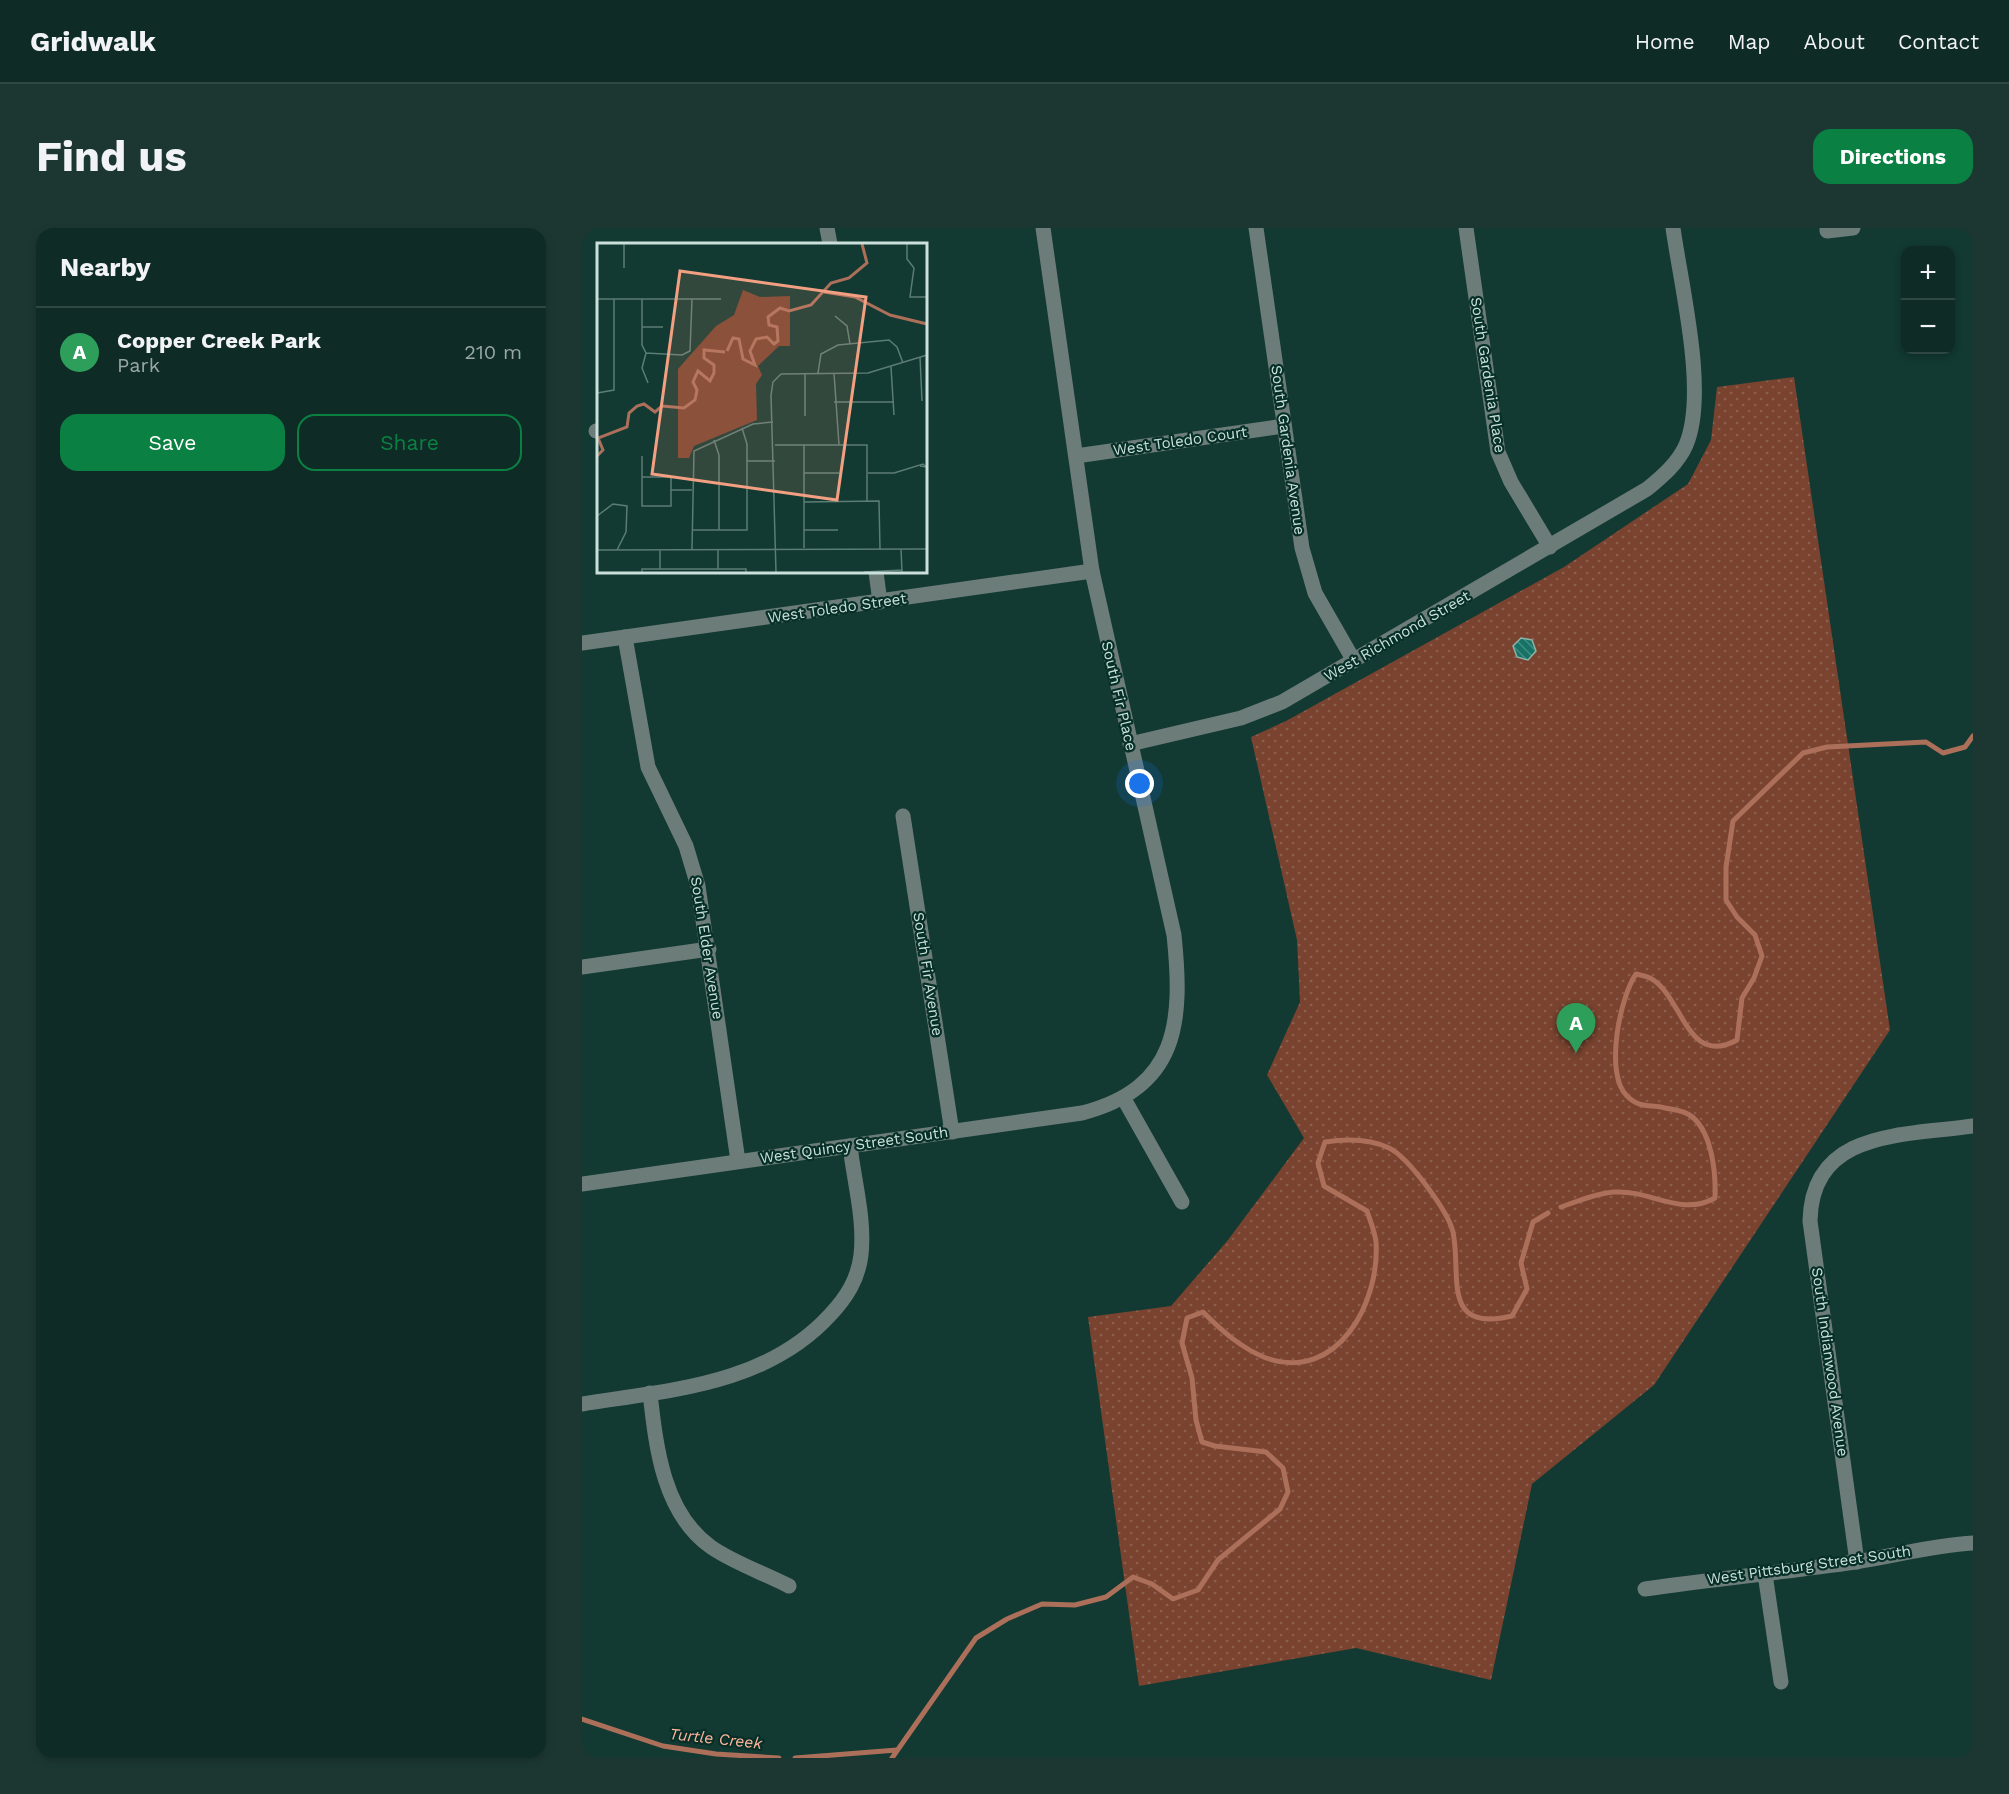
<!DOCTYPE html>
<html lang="en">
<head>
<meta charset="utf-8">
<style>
  :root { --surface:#0e2b26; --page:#1c3732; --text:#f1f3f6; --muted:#9ba7a7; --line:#2e4743; --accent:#0b8043 }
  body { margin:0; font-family:"Work Sans",sans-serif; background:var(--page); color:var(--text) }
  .controls { position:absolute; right:18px; top:18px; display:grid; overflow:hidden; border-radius:12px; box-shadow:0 3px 9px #0003 }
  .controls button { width:54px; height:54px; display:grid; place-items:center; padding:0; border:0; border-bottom:2px solid var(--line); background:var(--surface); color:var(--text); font:30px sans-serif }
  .you { position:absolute; left:558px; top:556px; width:21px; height:21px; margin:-15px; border:4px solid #fff; border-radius:50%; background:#1a73e8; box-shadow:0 0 0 9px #1a73e833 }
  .badge { display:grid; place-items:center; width:39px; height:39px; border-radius:50%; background:var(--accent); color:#fff; font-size:20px; font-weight:700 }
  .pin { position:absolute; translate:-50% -50px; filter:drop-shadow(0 2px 3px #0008) }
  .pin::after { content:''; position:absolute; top:32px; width:21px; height:18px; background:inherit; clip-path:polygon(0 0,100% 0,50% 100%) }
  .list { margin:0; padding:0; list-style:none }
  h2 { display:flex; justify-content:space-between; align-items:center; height:78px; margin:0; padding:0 24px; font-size:26px }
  h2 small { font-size:20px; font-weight:400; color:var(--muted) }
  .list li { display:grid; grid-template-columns:39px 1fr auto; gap:18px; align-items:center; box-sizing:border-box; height:90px; padding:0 24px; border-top:2px solid var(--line) }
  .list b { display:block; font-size:22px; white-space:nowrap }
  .list p { margin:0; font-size:20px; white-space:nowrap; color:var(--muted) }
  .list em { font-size:20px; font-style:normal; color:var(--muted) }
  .actions { display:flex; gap:12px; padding:18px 24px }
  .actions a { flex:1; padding:14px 0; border:2px solid var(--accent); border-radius:18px; text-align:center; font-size:21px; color:var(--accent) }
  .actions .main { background:var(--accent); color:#fff }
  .map { position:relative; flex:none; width:1391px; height:1530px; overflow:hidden; border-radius:18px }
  header { display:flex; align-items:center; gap:36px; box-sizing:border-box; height:84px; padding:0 30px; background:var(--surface); border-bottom:2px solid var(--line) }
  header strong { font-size:28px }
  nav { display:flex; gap:33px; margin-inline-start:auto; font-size:21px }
  .intro { display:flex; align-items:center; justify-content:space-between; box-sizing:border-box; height:144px; padding:0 36px }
  h1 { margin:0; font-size:42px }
  .button { padding:15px 27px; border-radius:18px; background:var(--accent); color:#fff; font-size:21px; font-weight:700 }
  main { display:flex; gap:36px; padding:0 36px }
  aside { flex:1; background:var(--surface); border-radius:18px; box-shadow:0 3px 9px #0003 }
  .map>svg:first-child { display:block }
</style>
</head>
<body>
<header>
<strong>Gridwalk</strong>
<nav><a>Home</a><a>Map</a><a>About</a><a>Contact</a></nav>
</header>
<div class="intro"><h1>Find us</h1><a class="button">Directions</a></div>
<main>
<aside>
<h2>Nearby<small></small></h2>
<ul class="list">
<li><span class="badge" style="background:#2e9e5b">A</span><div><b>Copper Creek Park</b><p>Park</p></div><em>210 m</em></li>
</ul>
<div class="actions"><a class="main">Save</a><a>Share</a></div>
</aside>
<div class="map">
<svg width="1391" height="1530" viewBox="0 0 1391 1530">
  <defs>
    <pattern id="green-dots" width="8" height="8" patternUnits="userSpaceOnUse" patternTransform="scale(1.5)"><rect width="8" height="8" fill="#79432f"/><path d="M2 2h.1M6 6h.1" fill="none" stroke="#8b5e4d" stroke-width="1.8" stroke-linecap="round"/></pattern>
    <pattern id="building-back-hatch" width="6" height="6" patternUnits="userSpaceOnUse" patternTransform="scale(1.5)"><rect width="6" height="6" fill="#157264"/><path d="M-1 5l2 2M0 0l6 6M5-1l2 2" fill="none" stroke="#418c81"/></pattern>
  </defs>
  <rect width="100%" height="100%" fill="#123932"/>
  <path fill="url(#green-dots)" d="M 1212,149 L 1308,802 L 1072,1157 L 950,1256 L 909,1452 L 774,1420 L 557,1458 L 506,1089 L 589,1078 L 646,1012 L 722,910 L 685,847 L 718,774 L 715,712 L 669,509 L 704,493 L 982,339 L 1106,256 L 1129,212 L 1135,159 Z"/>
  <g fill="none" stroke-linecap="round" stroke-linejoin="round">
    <g stroke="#ac6f5a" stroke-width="5">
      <path d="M 979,979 C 996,973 1015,965 1033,964 C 1069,962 1099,989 1133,970 C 1134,945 1130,900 1106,886 C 1100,883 1090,881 1083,880 C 1069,876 1058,881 1045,868 C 1022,846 1038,769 1054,746 C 1058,747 1064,748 1068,750 C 1101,767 1104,840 1155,812 L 1160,770 L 1172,750 L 1180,728 L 1173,707 L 1155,689 L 1144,672 L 1144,639 L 1151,593 L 1221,525 L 1245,519 L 1344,514 L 1361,525 L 1383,519 L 1391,508"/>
      <path d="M 0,1491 L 81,1518 L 134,1526 L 197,1530"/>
      <path d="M 213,1530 L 315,1522"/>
      <path d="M 310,1530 L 394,1410 L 425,1391 L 460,1376 L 493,1377 L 524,1369 L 551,1349 L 570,1356 L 591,1371 L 616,1362 L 636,1332 L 698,1281 L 706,1264 L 701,1240 L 684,1224 L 633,1218 L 620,1214 L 614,1192 L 610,1150 L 600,1115 L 605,1090 L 621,1084 C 640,1103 659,1120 684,1130 C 756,1155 798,1074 794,1014 C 793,1004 788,992 785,983 L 742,958 L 736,935 L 743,914 C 763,911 788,911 807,920 C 826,929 866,983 871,1004 C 880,1047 858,1105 930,1088 L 945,1061 L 939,1035 L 951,994 L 966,985"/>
    </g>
  </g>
  <path fill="url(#building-back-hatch)" stroke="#8bb4ab" stroke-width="1.5" d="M 939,410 L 950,412 L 954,423 L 946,432 L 935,429 L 931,418 Z"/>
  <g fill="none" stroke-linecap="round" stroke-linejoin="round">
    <g stroke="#6c7c78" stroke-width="15">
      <path d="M 245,0 L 248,16"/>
      <path d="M 674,0 L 720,320 L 733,365 L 772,433"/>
      <path d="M 884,0 L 916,224 L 929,254 L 968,319"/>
      <path d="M 1245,0 L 1245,3 L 1271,0"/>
      <path d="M 14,203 L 16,203"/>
      <path d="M 494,228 L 702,198"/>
      <path d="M 294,344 L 298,374"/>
      <path d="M 43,409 L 66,539 L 104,618 L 116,658 L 156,933"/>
      <path d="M 0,415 L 510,343"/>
      <path d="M 548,516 L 659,490 L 700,474 L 1065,261 C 1081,248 1096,235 1104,217 C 1126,165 1099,58 1091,0"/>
      <path d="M 321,588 L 370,904"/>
      <path d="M 0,739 L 127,721"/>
      <path d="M 542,871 L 600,974"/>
      <path d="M 0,956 L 500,885 C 597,860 601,793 592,707 L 510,343 L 461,0"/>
      <path d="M 68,1165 C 74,1219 81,1285 129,1319 C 152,1335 182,1345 207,1358"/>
      <path d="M 0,1176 C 88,1162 184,1157 248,1087 C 265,1069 276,1051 279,1027 C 283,991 272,953 268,918"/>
      <path d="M 1275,1334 L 1228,993 C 1230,901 1323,908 1391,898"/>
      <path d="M 1183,1346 L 1199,1454"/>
      <path d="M 1063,1361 C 1133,1351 1203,1344 1273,1334 C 1313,1328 1351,1317 1391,1315"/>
    </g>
  </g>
  <g text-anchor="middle" stroke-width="4.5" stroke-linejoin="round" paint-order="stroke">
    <g font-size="15" fill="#cbe0db" stroke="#062f28">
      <text transform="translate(906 147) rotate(81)" y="5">South Gardenia Place</text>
      <text transform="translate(598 213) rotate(-8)" y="5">West Toledo Court</text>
      <text transform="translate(706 222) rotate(82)" y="5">South Gardenia Avenue</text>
      <text transform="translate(255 380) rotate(-8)" y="5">West Toledo Street</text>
      <text transform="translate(815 408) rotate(-30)" y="5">West Richmond Street</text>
      <text transform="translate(537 468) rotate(77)" y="5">South Fir Place</text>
      <text transform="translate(125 720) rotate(81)" y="5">South Elder Avenue</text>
      <text transform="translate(346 746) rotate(81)" y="5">South Fir Avenue</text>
      <text transform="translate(272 917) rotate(-8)" y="5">West Quincy Street South</text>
      <text transform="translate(1248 1134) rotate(82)" y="5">South Indianwood Avenue</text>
      <text transform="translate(1227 1337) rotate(-8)" y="5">West Pittsburg Street South</text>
    </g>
    <g font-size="16" font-style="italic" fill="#feb59c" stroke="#062f28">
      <text transform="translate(134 1510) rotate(6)" y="6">Turtle Creek</text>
    </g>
  </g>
  <g transform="translate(15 15)">
    <rect width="330" height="330" fill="#123932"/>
    <path d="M 146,47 L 163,54 L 193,53 L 193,103 L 182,103 L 161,123 L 165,132 L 159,141 L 160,177 L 97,203 L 92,215 L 81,215 L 81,126 L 119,83 L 137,72 Z" fill="#79432f"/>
    <path fill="none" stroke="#ac6f5a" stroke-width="3" d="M 227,49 L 258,54 L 293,72 L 330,81M 130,108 L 136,95 L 142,96 L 146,116 L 158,122 L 153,108 L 159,96 L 170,94 L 177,101 L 181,98 L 180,84 L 172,82 L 171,74 L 183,65 L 192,68 L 214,62 L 234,40 L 252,35 L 270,20 L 265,1M 0,213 L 6,207 L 1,195 L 30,184 L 32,170 L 40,163 L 47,161 L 58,169 L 65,163 L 87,165 L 98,157 L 100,147 L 96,139 L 101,128 L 113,138 L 117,130 L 117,122 L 107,115 L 107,107 L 128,109"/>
    <path fill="none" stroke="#5c7c76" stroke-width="1.5" d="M 310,1 L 310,16 L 317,25M 27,25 L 27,1M 317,25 L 313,54 L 330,54M 0,56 L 124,56M 45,56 L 45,102 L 49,110 L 45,125 L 51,140M 238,73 L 250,83 L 253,101M 45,84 L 66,84M 49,110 L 85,112 L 93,108 L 95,56M 323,114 L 325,158M 294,124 L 297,172M 208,130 L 208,173M 221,130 L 224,111 L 241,102 L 292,97 L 300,104 L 306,120M 237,130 L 242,202M 184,131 L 271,130 L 330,112M 0,150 L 17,147 L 17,56M 237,159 L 297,159M 117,197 L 122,212 L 122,287M 178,202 L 270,202 L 270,258M 207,202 L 207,305M 45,213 L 45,263 L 74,263 L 74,234 L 45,234M 150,218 L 178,218M 207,230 L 242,230M 271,230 L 297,230 L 326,221 L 329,224 L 323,223M 74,247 L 95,247M 207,259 L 282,258 L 283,306M 0,273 L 16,261 L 30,263 L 29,289 L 20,307M 95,287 L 150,287 L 150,201 L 145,185M 207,287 L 241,287M 95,306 L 97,208 L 156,181 L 176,179M 121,306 L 121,326M 304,306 L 305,329M 0,307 L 330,306M 63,307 L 63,326M 45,329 L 45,326 L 149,326 L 149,329M 179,329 L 174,152 L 176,139 L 184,131M 267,329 L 305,327"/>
    <path fill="#f39f82" fill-opacity="0.15" stroke="#f39f82" stroke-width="3" d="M 83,28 L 269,54 L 240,257 L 55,231 Z"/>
    <rect width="330" height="330" fill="none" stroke="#cbe0db" stroke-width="3"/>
  </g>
</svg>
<div class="controls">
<button>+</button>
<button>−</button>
</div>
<div class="you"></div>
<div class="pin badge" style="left:994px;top:825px;background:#2e9e5b">A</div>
</div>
</main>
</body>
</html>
